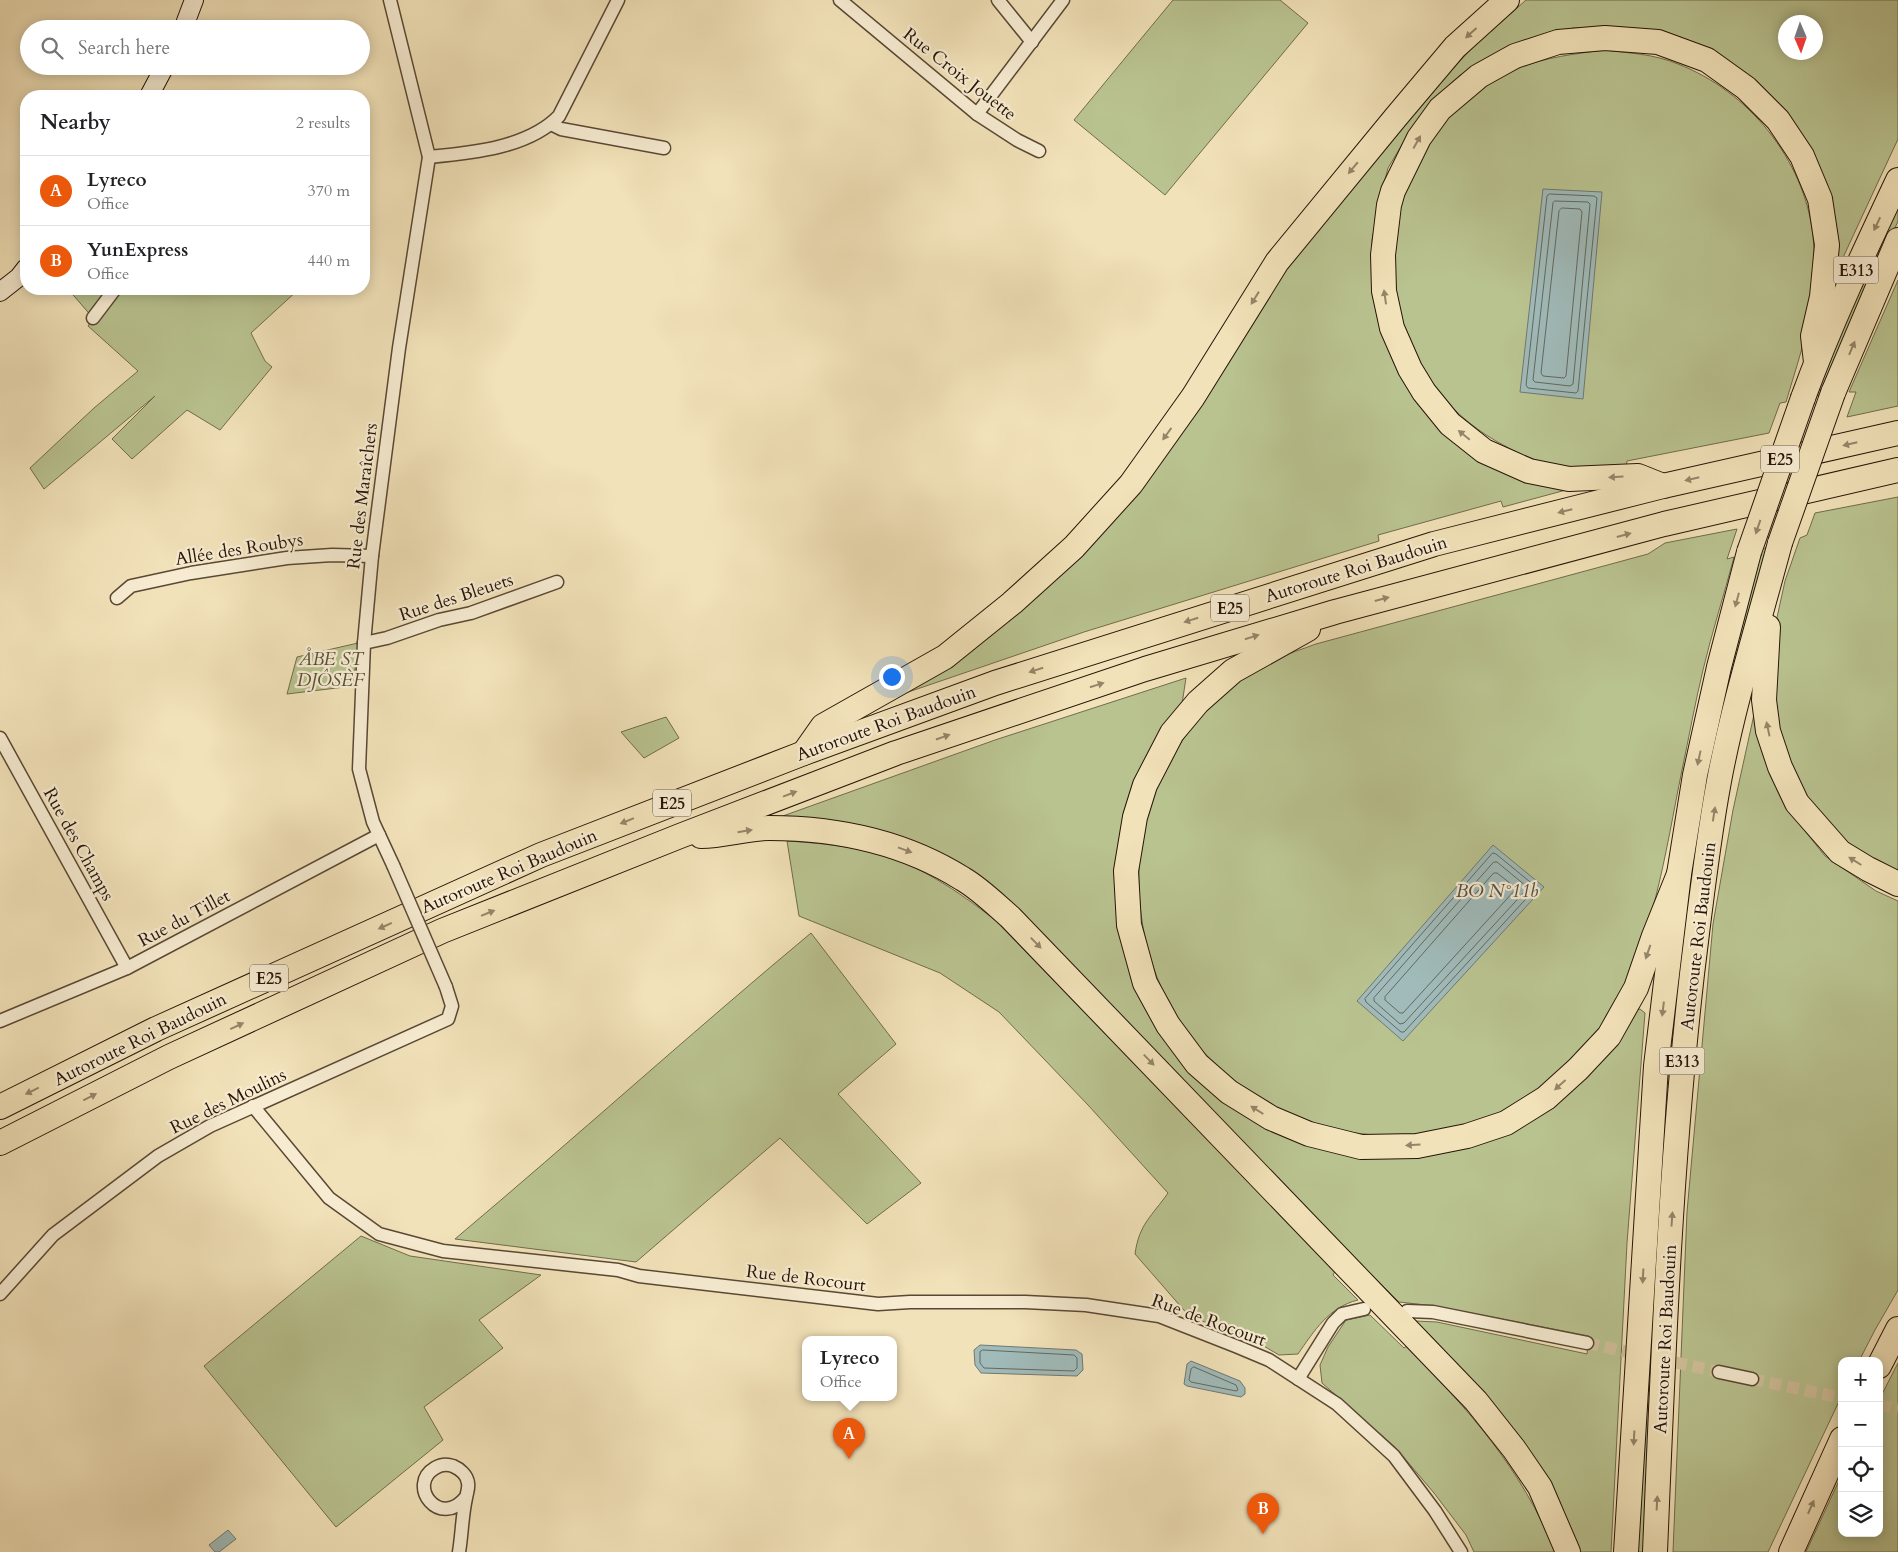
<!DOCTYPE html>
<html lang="en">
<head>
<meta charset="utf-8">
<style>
  :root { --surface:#fff; --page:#f6f6f6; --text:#202124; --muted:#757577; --line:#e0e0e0; --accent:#ea580c }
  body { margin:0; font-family:Cardo,serif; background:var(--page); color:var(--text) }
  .controls { position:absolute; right:15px; bottom:15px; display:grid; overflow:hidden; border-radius:10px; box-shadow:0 2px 12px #0003 }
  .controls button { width:45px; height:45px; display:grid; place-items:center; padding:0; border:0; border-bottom:1px solid var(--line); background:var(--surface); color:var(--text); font:25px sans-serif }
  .compass { position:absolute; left:1778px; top:15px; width:45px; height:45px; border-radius:50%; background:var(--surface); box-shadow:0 2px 12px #0003; rotate:178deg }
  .you { position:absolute; left:891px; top:676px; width:18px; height:18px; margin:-12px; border:4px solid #fff; border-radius:50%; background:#1a73e8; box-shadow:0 0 0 8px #1a73e833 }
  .badge { display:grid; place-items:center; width:32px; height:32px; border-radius:50%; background:var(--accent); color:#fff; font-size:16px; font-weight:700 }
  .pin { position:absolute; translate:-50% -41px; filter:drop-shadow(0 1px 2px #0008) }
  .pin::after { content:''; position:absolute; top:26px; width:18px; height:15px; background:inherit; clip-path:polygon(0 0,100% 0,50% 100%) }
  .popup { position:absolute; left:802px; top:1336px; width:95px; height:65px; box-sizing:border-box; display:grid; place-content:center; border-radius:10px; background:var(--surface); filter:drop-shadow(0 1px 4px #0005); font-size:16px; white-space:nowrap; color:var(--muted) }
  .popup b { font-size:19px; color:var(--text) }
  .popup::after { content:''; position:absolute; left:50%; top:100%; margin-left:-10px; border:10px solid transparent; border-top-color:var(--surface) }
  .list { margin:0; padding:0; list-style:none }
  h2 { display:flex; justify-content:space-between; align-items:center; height:65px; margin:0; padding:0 20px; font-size:21px }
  h2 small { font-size:16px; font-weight:400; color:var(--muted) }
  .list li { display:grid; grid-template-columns:32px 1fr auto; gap:15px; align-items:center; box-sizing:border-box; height:70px; padding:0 20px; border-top:1px solid var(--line) }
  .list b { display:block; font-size:19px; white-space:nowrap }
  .list p { margin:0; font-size:16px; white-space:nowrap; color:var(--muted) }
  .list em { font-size:16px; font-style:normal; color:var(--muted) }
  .icon { flex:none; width:28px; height:28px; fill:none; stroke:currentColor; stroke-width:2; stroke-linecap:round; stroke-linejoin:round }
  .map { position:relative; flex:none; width:1898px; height:1552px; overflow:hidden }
  .search { position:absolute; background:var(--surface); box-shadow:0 2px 12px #0003; left:20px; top:20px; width:350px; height:55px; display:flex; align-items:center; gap:12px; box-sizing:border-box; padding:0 18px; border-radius:28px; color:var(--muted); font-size:19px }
  .panel { position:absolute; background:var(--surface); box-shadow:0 2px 12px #0003; left:20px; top:90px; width:350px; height:205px; border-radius:20px }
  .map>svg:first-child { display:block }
</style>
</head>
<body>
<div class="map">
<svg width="1898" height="1552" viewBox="0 0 1898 1552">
  <rect width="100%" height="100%" fill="#f2e2b9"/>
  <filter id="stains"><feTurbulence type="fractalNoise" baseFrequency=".004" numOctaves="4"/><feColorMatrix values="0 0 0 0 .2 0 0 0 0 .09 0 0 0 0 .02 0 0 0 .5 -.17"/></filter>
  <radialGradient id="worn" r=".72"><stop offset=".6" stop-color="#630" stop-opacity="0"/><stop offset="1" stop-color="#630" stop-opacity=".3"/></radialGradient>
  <g fill="#b9c390" stroke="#706c4c" fill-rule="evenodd">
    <path d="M 1173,0 L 1280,0 L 1308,23 L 1165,195 L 1074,120 Z"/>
    <path d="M 1526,0 L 1898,0 L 1898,139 L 1834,277 L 1798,130 L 1762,87 L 1726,61 L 1661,34 L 1620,27 L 1573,28 L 1531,38 L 1489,57 L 1459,76 L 1432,101 L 1409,133 L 1388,168 L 1379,203 L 1372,240 L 1373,286 L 1420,401 L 1566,490 L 1503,507 L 1501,501 L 1378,535 L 1379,541 L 1084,632 L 885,700 L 1109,517 L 1280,268 L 1373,155 L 1472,48 ZM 1786,22 L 1816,22 L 1816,52 L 1786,52 Z"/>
    <path d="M 1604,50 C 1629,53 1654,54 1678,64 C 1748,91 1804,159 1813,235 C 1815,257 1815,281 1814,303 C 1813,312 1810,321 1807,329 C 1801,354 1793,378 1786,402 L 1780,403 L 1769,433 L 1627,461 L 1626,468 C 1604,470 1581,471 1559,467 C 1537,462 1515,452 1496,441 C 1390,380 1362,242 1430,142 C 1435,135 1440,127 1445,120 C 1463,100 1494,78 1519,68 C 1546,57 1575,54 1604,50 Z"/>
    <path d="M 1898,201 L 1898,221 L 1823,395 L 1814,396 Z"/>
    <path d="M 1898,280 L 1898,406 L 1847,417 L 1856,392 L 1849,392 Z"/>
    <path d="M 68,289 L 299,289 L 251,333 L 265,361 L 272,367 L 220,430 L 187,410 L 132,459 L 112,439 L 155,396 L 44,489 L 30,468 L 94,408 L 138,371 L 88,326 L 93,318 Z"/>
    <path d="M 1898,497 L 1898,879 L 1830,831 L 1796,781 L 1774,722 L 1776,622 L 1785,581 L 1800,538 L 1807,535 L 1815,513 Z"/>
    <path d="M 1737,529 L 1727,559 L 1734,557 C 1724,595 1712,632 1703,670 C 1695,703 1689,737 1682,770 C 1665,853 1653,948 1605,1020 C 1573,1068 1524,1108 1468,1125 C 1459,1127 1449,1129 1440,1131 C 1385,1142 1326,1133 1277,1108 C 1185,1060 1136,972 1139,869 C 1139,850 1141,829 1147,811 C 1162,763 1198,712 1237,681 C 1260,662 1289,654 1316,644 L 1648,554 L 1665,543 Z"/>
    <path d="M 1771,546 L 1713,779 L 1646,1552 L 1635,1552 L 1665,1068 L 1704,778 L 1729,671 L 1762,549 Z"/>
    <path d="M 358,643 L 353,686 L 287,694 L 297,657 Z"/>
    <path d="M 1186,678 L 1182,704 L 1130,797 L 1121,830 L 1117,876 L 1120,927 L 1191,1070 L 1362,1151 L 1507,1127 L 1633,1011 L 1640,1009 L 1645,1013 L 1627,1243 L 1611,1552 L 1574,1552 L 1441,1354 L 1444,1350 L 1416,1321 L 1437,1322 L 1587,1354 L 1589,1336 L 1435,1306 L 1399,1302 L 1371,1274 L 1366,1277 L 966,875 L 780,817 L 995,740 Z"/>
    <path d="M 1755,710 L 1767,765 L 1788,810 L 1825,856 L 1876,891 L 1898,901 L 1898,1290 L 1875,1330 L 1859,1361 L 1842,1361 L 1842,1395 L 1768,1552 L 1673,1552 L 1687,1212 L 1713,924 L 1733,810 Z"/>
    <path d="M 666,717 L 679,738 L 644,758 L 621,732 Z"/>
    <path d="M 787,841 C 815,843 843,845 871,852 C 917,863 958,891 995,920 L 1335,1271 L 1333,1275 L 1358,1300 C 1329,1307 1314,1331 1298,1354 L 1279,1355 L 1257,1342 L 1189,1316 L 1135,1254 C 1139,1224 1152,1216 1168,1193 L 1088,1105 L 999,1012 L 940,973 L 799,916 Z"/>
    <path d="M 811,933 L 896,1044 L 838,1094 L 921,1183 L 867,1224 L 780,1138 L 636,1262 L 455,1239 C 575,1138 691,1033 811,933 Z"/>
    <path d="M 361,1236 L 410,1256 L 541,1275 L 479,1320 L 503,1348 L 424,1407 L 443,1440 L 336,1527 L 204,1366 Z"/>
    <path d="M 1370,1315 L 1404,1348 L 1407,1346 C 1468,1410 1522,1468 1555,1552 L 1474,1552 L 1466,1535 L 1434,1493 L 1395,1447 L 1322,1383 L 1320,1365 L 1328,1347 L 1346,1320 Z"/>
    <path d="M 1898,1363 L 1898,1552 L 1806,1552 L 1842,1474 L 1842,1533 L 1879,1533 L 1879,1400 Z"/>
  </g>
  <g fill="#a0bbba" stroke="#6f7872">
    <path d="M 1543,189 L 1602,192 L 1583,399 L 1520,392 Z"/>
    <path d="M 1493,845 L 1544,887 L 1403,1041 L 1357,1001 Z"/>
    <path d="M 980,1345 L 1076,1350 L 1082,1354 L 1083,1370 L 1077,1376 L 981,1373 L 975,1365 L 974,1350 Z"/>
    <path d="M 1191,1361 L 1240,1381 L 1245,1388 L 1245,1394 L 1241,1397 L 1187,1386 L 1184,1384 L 1187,1364 Z"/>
    <path d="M 228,1530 L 236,1539 L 219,1552 L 215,1552 L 209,1545 Z"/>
  </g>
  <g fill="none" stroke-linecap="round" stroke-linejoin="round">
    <g stroke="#636860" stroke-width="1">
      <path d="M 1550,194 L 1594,196 L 1597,198 L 1578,391 L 1576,393 L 1528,388 L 1526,385 L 1547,196 Z"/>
      <path d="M 1555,201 L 1588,202 L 1590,204 L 1573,384 L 1570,386 L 1535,382 L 1533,380 L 1553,203 Z"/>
      <path d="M 1562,208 L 1580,209 L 1582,212 L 1566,376 L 1564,378 L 1543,376 L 1541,373 L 1559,211 Z"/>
      <path d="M 1493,853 L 1496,854 L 1535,886 L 1535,889 L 1404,1032 L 1401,1032 L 1366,1002 L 1365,999 Z"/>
      <path d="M 1494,862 L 1497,862 L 1526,886 L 1526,890 L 1404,1023 L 1400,1024 L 1374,1001 L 1374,998 Z"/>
      <path d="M 1494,873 L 1497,873 L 1515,887 L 1515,890 L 1403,1013 L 1400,1013 L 1385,1000 L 1385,997 Z"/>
      <path d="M 983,1350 L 1074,1355 L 1077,1358 L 1077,1368 L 1074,1371 L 984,1368 L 980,1363 L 980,1352 Z"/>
      <path d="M 1194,1367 L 1236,1385 L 1238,1390 L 1236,1391 L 1191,1382 L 1189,1380 L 1191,1369 Z"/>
    </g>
    <g stroke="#d3c39e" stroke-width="12" stroke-dasharray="12 6" stroke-linecap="butt">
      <path d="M 1587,1343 L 1719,1372"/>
      <path d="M 1752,1379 L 1842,1398"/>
      <path d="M 1879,1405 L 1898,1409"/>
    </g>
    <g stroke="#594834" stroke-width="15">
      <g id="street">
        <path d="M 390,0 L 429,157 L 399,348 L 372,556 L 364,643 L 359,769 L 373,822 L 393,865"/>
        <path d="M 840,0 L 977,114 L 1017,140 L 1039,151"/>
        <path d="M 998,0 L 1032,42"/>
        <path d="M 977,114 L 1063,0"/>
        <path d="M 551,124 L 561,129 L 664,148"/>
        <path d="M 429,157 C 471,153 528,148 559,116 L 618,0"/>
        <path d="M 93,318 L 115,289"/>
        <path d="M 117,598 L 131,586 L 191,573 L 287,558 L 332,555 L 372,556"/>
        <path d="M 364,643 L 387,638 L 439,620 L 471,613 L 557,582"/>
        <path d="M 0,738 L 127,968"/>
        <path d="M 0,1021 L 127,968 L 379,835"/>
        <path d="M 253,1106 L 329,1198 L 379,1234 L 443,1251 L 618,1270 L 639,1276 L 878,1304 L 910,1302 L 1025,1302 L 1086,1305 L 1159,1316 L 1238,1347 L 1269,1360 L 1337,1404 L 1394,1456 L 1435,1511 L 1461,1552"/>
        <path d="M 0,1294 L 53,1235 L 158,1156 L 210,1126 L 448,1019 L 452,1006 L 446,987"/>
        <path d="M 1407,1311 L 1433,1312 L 1587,1343"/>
        <path d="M 1719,1372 L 1752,1379"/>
        <path d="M 1298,1379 L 1333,1323 L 1342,1314 L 1364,1309"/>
        <path d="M 459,1552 C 462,1534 462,1516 466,1498 C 467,1492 469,1488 468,1483 C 467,1475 460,1469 453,1466 C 447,1464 440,1465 435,1468 C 406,1485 440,1530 466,1497"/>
      </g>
    </g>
    <g stroke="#261407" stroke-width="20">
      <g id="secondary">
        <path d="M 183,29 L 194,0"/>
        <path d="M 149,96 L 165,66"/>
        <path d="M 0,292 L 19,277 L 26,268"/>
      </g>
    </g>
    <g stroke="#261407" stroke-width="26">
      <g id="highway">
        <path d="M 1833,393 L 1898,240"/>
        <path d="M 1803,398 C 1830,324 1864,252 1898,180"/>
        <path d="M 1663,486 L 1638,476 L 1569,479 L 1529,471 L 1484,451 L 1450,424 L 1424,392 L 1410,369 L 1392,328 L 1384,291 L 1383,255 L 1389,205 L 1393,191 L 1419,138 L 1440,109 L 1479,76 L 1515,56 L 1558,42 L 1605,38 L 1658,42 L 1707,60 L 1746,88 L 1778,120 L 1802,156 L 1820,199 L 1827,245 L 1822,297 L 1813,336 L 1816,362"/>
        <path d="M 1768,627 L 1764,700 L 1768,731 L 1780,767 L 1797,803 L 1840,852 L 1868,869 L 1898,884"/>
        <path d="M 1308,629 L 1233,671 L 1198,702 L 1172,733 L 1145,785 L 1135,817 L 1126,871 L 1129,925 L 1145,983 L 1168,1025 L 1197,1064 L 1229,1092 L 1271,1118 L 1309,1134 L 1361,1147 L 1417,1146 L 1467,1136 L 1506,1123 L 1546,1098 L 1578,1069 L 1609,1036 L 1636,988 L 1654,936 L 1679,874"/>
        <path d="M 804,753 L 823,726 L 945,657 L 1012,603 L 1074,547 L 1131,484 L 1193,397 L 1277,262 L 1396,117 L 1455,47 L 1507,0"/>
        <path d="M 701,836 C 724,836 747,828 769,828 C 838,828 904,842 963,879 C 980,889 995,904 1010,917 L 1476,1401 L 1514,1449 L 1540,1487 L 1568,1552"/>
        <path d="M 0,1107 L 156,1029 L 541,855 L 804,753 L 995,683 L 1434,544 L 1663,486 L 1898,433"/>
        <path d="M 0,1143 L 169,1057 L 442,931 L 680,836 L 896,753 L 1145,669 L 1335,612 L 1664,524 L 1898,470"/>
        <path d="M 1879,1366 L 1898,1329"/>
        <path d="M 1626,1552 L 1656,1066 L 1679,874 L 1695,775 L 1719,667 L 1749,552"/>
        <path d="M 1655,1552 C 1663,1359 1670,1166 1692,974 C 1700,910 1707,845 1719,781 C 1734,701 1759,622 1780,543"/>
        <path d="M 1791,1552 L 1842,1439"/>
      </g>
    </g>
    <use href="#street" stroke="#f7ecd2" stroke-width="12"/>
    <use href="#secondary" stroke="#f7ecd2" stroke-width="18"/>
    <use href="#highway" stroke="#f2e2b9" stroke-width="24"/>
    <g stroke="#594834" stroke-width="15" stroke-linecap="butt">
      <path id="street-bridge" d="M 393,865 L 446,987"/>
    </g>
    <g stroke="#261407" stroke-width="26" stroke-linecap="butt">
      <g id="highway-bridge">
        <path d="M 1780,543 L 1833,393"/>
        <path d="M 1749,552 L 1803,398"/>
      </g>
    </g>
    <use href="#street-bridge" stroke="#f7ecd2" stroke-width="12"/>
    <use href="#highway-bridge" stroke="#f2e2b9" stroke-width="24"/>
  </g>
  <defs><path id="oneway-solid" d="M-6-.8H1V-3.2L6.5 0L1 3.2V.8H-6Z" transform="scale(1.25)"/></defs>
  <g fill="#968569">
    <use href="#oneway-solid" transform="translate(1471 33) rotate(138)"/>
    <use href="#oneway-solid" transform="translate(1417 142) rotate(-61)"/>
    <use href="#oneway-solid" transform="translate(1353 168) rotate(130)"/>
    <use href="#oneway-solid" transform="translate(1877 224) rotate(115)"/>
    <use href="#oneway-solid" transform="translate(1385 297) rotate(-98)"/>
    <use href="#oneway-solid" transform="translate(1255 298) rotate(122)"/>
    <use href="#oneway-solid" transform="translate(1852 348) rotate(-67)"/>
    <use href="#oneway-solid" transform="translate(1167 434) rotate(126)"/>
    <use href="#oneway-solid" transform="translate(1464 435) rotate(-141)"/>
    <use href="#oneway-solid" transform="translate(1850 444) rotate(167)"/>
    <use href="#oneway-solid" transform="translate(1616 477) rotate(176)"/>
    <use href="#oneway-solid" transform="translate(1692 479) rotate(167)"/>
    <use href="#oneway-solid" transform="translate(1565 511) rotate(166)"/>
    <use href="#oneway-solid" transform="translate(1758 527) rotate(109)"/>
    <use href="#oneway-solid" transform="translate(1624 535) rotate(-15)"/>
    <use href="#oneway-solid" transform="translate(1382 599) rotate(-15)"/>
    <use href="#oneway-solid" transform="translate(1737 600) rotate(105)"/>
    <use href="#oneway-solid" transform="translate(1191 620) rotate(163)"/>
    <use href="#oneway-solid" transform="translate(1252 637) rotate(-17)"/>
    <use href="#oneway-solid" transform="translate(1036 670) rotate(162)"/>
    <use href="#oneway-solid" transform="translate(1097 685) rotate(-18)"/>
    <use href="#oneway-solid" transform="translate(1768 729) rotate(-102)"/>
    <use href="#oneway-solid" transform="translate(943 737) rotate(-19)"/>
    <use href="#oneway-solid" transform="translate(1699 758) rotate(102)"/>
    <use href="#oneway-solid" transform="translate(790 794) rotate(-21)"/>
    <use href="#oneway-solid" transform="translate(1714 814) rotate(-81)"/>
    <use href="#oneway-solid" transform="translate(627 821) rotate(158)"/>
    <use href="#oneway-solid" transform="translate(745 831) rotate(-9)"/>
    <use href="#oneway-solid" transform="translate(905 850) rotate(20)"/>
    <use href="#oneway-solid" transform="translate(1855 861) rotate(-148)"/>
    <use href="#oneway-solid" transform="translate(488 913) rotate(-22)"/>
    <use href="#oneway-solid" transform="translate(385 926) rotate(156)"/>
    <use href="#oneway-solid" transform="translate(1036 943) rotate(46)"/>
    <use href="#oneway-solid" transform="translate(1648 952) rotate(109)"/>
    <use href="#oneway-solid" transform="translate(1663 1009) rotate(97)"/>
    <use href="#oneway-solid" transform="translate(237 1026) rotate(-25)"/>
    <use href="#oneway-solid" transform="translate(1149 1060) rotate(46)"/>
    <use href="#oneway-solid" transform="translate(1560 1085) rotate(138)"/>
    <use href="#oneway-solid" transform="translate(32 1091) rotate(154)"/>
    <use href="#oneway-solid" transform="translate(90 1097) rotate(-27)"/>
    <use href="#oneway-solid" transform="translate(1257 1110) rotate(-148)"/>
    <use href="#oneway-solid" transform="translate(1413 1145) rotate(177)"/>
    <use href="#oneway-solid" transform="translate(1672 1219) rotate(-86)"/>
    <use href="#oneway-solid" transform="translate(1643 1276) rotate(93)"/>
    <use href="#oneway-solid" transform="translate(1634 1438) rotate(93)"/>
    <use href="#oneway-solid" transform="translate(1657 1503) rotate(-87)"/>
    <use href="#oneway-solid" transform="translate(1811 1507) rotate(-66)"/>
  </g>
  <g text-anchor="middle" stroke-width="4.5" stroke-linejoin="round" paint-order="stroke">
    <g fill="#f7ecd2" stroke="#655544" stroke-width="1">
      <rect x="1833.5" y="256.5" width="45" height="27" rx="4"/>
      <rect x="1761" y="445.5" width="38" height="27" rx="4"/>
      <rect x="1211" y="594.5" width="38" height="27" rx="4"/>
      <rect x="653" y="789.5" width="38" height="27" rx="4"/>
      <rect x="250" y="964.5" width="38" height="27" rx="4"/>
      <rect x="1659.5" y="1047.5" width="45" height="27" rx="4"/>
    </g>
    <g font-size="16" font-weight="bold" fill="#261407">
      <text x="1856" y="276">E313</text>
      <text x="1780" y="465">E25</text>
      <text x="1230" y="614">E25</text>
      <text x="672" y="809">E25</text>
      <text x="269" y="984">E25</text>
      <text x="1682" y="1067">E313</text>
    </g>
    <g font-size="18" fill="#261407" stroke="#f7ecd2">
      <text transform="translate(960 74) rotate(38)" y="6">Rue Croix Jouette</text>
      <text transform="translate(362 496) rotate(-83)" y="6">Rue des Maraîchers</text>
      <text transform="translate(239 549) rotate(-9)" y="6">Allée des Roubys</text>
      <text transform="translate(1356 569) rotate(-17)" y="6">Autoroute Roi Baudouin</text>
      <text transform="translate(456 597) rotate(-18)" y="6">Rue des Bleuets</text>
      <text transform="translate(886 723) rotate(-20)" y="6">Autoroute Roi Baudouin</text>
      <text transform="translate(79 844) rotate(61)" y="6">Rue des Champs</text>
      <text transform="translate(509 871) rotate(-23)" y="6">Autoroute Roi Baudouin</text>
      <text transform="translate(184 918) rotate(-28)" y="6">Rue du Tillet</text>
      <text transform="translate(1698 936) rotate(-83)" y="6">Autoroute Roi Baudouin</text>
      <text transform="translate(140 1039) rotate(-26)" y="6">Autoroute Roi Baudouin</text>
      <text transform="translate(228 1101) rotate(-26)" y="6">Rue des Moulins</text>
      <text transform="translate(806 1278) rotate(7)" y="6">Rue de Rocourt</text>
      <text transform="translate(1209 1320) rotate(20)" y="6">Rue de Rocourt</text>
      <text transform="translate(1665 1339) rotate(-87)" y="6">Autoroute Roi Baudouin</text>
    </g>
    <g font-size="18" font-style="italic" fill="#595137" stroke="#f7ecd2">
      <text x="331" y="665">ÅBE ST<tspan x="331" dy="21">DJÔSÈF</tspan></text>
    </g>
    <g font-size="19" font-style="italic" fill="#514e46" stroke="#f7ecd2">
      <text x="1497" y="897">BO N°11b</text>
    </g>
  </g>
  <rect width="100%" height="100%" filter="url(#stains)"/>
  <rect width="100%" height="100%" fill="url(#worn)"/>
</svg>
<div class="controls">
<button>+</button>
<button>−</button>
<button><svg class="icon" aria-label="locate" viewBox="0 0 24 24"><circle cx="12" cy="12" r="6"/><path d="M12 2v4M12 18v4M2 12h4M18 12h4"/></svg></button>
<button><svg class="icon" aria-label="layers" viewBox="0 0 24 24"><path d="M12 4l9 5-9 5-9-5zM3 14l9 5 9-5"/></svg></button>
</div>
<svg class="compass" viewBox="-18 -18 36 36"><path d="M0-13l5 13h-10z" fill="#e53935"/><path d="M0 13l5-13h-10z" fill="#757577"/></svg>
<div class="you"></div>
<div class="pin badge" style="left:849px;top:1459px">A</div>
<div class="popup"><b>Lyreco</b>Office</div>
<div class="pin badge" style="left:1263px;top:1534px">B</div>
<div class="search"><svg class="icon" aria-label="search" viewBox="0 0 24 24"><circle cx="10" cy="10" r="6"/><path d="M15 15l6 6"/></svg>Search here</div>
<section class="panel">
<h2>Nearby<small>2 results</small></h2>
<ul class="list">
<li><span class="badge">A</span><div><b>Lyreco</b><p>Office</p></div><em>370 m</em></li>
<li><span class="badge">B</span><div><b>YunExpress</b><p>Office</p></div><em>440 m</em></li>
</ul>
</section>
</div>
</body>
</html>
